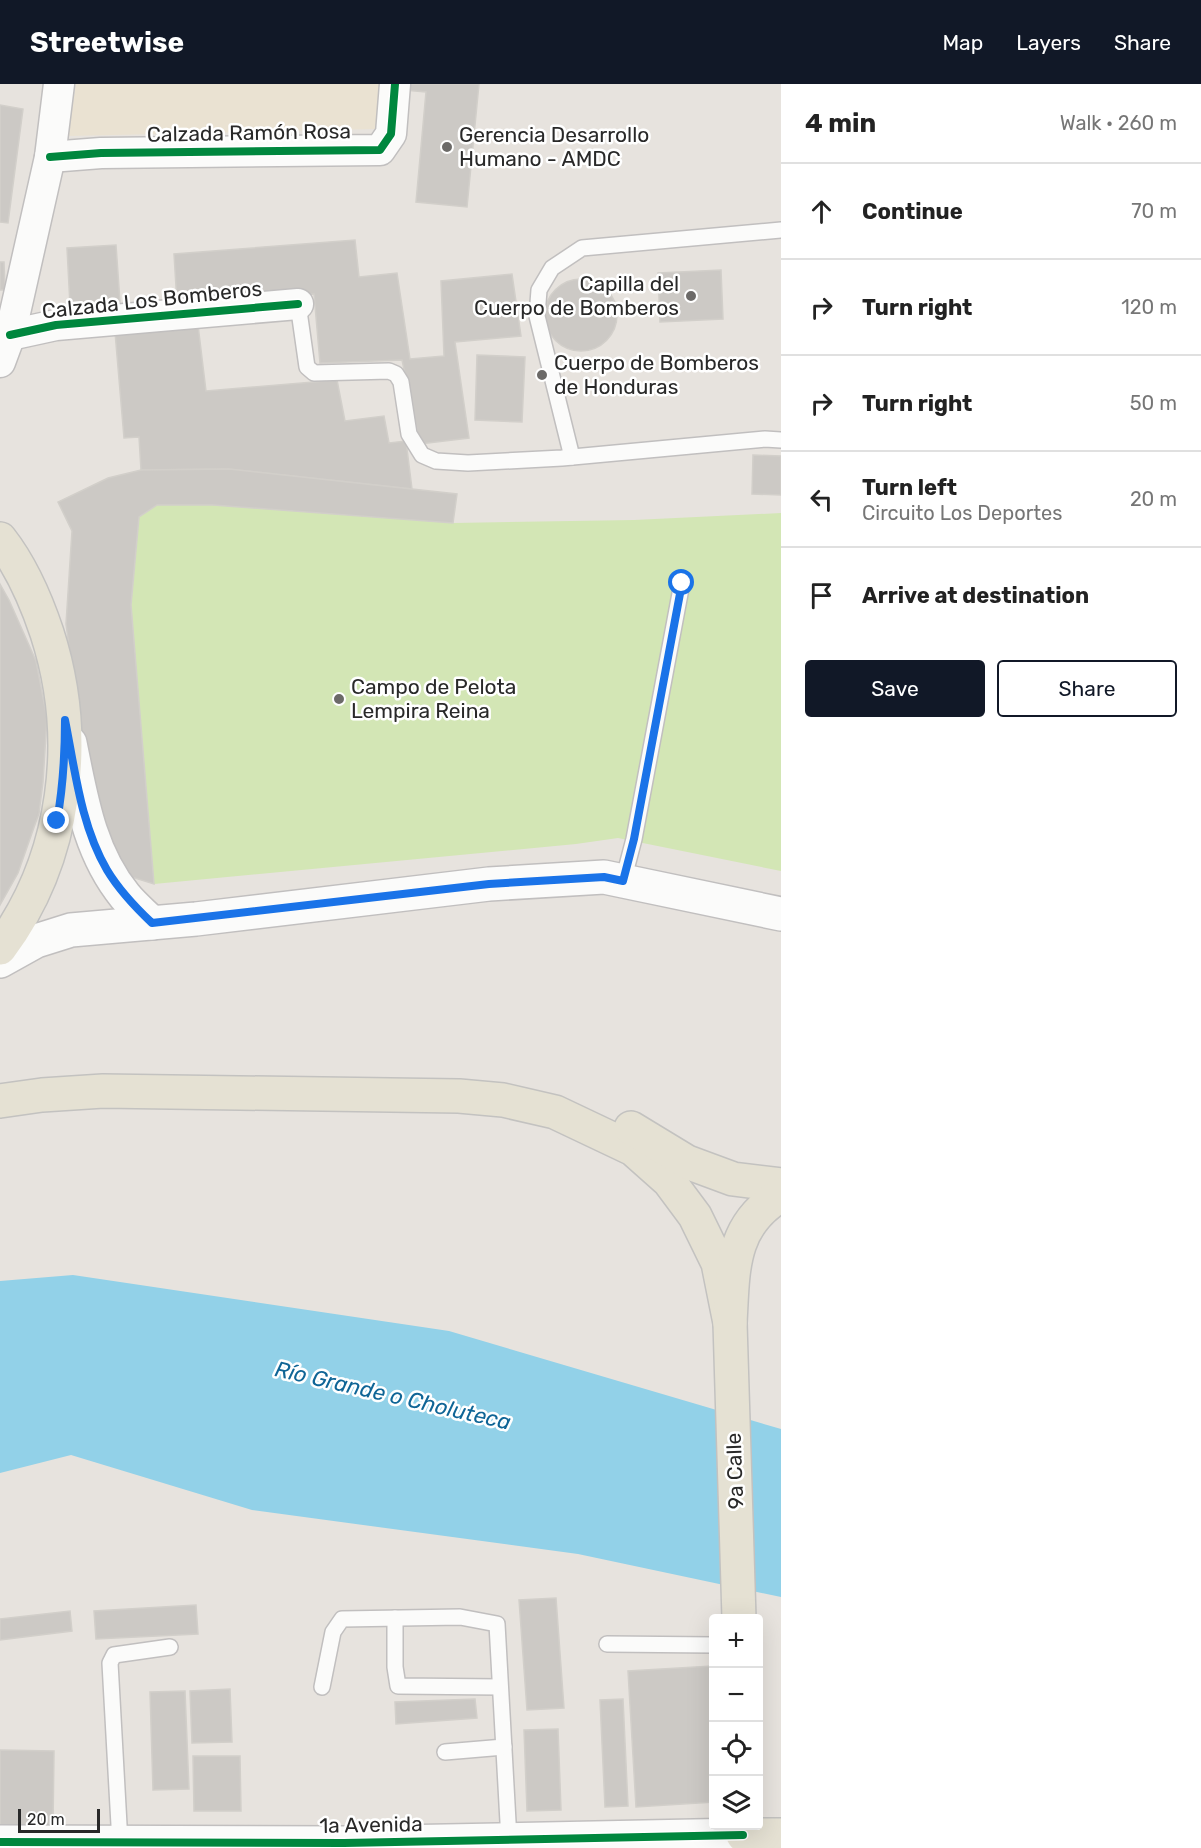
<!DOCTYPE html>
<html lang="en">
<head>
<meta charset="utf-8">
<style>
  :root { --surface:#fff; --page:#f2f2f2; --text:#222; --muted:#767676; --line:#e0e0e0; --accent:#111827 }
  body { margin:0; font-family:Rubik,sans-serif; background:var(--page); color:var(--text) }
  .controls { position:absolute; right:18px; bottom:18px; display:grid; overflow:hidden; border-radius:6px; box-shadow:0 6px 24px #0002 }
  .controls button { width:54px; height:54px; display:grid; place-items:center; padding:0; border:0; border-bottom:2px solid var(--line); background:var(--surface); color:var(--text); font:30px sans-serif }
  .scale { position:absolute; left:18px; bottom:15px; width:82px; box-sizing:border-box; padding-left:6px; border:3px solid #292929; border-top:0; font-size:16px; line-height:21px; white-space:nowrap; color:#292929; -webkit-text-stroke:4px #fff; paint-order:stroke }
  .stop { position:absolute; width:18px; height:18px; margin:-14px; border:4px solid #1a73e8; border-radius:50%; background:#fff }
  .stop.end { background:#1a73e8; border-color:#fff; box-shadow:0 2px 6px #0008 }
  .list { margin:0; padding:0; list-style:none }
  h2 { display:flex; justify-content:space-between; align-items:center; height:78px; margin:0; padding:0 24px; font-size:26px }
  h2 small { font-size:20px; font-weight:400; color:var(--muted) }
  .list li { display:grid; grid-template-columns:39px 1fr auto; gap:18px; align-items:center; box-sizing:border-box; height:96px; padding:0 24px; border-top:2px solid var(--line) }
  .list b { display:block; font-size:22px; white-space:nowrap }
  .list p { margin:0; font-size:20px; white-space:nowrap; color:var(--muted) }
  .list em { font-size:20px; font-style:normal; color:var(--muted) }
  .actions { display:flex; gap:12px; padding:18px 24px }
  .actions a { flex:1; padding:14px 0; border:2px solid var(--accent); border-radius:6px; text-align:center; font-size:21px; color:var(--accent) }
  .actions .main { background:var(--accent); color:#fff }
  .icon { flex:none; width:33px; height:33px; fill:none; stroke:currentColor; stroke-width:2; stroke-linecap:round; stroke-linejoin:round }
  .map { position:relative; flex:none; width:781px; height:1764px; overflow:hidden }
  header { display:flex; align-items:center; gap:36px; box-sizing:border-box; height:84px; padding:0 30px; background:var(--accent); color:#fff }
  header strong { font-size:28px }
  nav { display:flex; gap:33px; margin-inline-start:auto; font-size:21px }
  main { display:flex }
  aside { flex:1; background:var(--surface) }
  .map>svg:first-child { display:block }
</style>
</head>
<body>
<header>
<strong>Streetwise</strong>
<nav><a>Map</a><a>Layers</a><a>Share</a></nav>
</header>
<main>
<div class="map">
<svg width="781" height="1764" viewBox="0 0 781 1764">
  <rect width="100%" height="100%" fill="#e7e3de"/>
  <path fill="#eae2d2" d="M 76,0 L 388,0 L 375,45 L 68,52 Z"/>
  <path fill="#d3e6b5" d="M 229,385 L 457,410 L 453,439 L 634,436 L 781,429 L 781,787 L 618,754 L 576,760 L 154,800 L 122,790 L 86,690 L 66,540 L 72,447 L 58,418 L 108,394 L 141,386 Z"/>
  <path fill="#92d1e8" d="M 73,1191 L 449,1247 L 781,1345 L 781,1513 L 578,1470 L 252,1426 L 71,1371 L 0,1389 L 0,1197 Z"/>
  <g fill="#ccc9c5" stroke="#d2cfca" stroke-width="1.5">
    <path d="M 406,0 L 479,0 L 467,123 L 416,118 L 426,8 L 405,6 Z"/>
    <path d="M 0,21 L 23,25 L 8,139 L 0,138 Z"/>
    <path d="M 355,156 L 359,193 L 397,189 L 410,275 L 444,272 L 441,197 L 512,190 L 521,252 L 455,258 L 469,354 L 420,360 L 402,276 L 320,279 L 314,210 L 177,219 L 174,170 Z"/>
    <path d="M 116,161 L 120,218 L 70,221 L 67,164 Z"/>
    <path d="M 0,178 L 4,178 L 5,206 L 0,206 Z"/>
    <path d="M 721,186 L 723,235 L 660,238 L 658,189 Z"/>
    <circle cx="581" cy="231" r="36"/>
    <path d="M 198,241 L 206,307 L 337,296 L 345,337 L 384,332 L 389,359 L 406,357 L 412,405 L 229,385 L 141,386 L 139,353 L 124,354 L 115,248 Z"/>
    <path d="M 477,271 L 525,273 L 522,338 L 475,336 Z"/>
    <path d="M 753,371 L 781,372 L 781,411 L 752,410 Z"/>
    <path d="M 229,385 L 457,410 L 453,439 L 213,421 L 157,421 L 139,433 L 131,521 L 154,800 L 122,790 L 86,690 L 66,540 L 72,447 L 58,418 L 108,394 L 141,386 Z"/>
    <path d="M 0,500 L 9,516 L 36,577 L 47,634 L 43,698 L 39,729 L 18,789 L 0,821 Z"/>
    <path d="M 556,1514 L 564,1624 L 527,1626 L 519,1516 Z"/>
    <path d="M 196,1521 L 198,1550 L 96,1555 L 94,1527 Z"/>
    <path d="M 70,1527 L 72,1547 L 0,1556 L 0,1535 Z"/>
    <path d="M 712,1582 L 714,1718 L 636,1723 L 628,1587 Z"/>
    <path d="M 230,1605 L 232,1658 L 192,1659 L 190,1607 Z"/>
    <path d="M 185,1607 L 189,1705 L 153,1706 L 150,1608 Z"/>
    <path d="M 475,1615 L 477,1634 L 396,1640 L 395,1618 Z"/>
    <path d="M 623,1615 L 628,1722 L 605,1723 L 600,1616 Z"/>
    <path d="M 558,1645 L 561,1726 L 527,1727 L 524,1646 Z"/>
    <path d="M 0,1666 L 54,1667 L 53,1742 L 0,1742 Z"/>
    <path d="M 193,1672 L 240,1672 L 241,1727 L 194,1727 Z"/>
  </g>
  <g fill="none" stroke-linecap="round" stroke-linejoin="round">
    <g stroke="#c1bfbf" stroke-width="18">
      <g id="lane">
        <path d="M 298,220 L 307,283 L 314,289 L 389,287 L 396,290 L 401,298 L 409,350 L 422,371 L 436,377 L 468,379 L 562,374 L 765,355 L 781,356"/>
        <path d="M 572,373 L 537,232 L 539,206 L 552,184 L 582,164 L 781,146"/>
        <path d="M 623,797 L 634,755 L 682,499"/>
        <path d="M 395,1534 L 395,1583 L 398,1602 L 500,1603"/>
        <path d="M 607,1560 L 714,1561"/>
        <path d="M 322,1603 L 333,1548 L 342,1535 L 460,1533 L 497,1540 L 509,1756"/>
        <path d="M 445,1668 L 504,1663"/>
        <path d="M 120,1759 L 110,1579 L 114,1571 L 170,1563"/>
      </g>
    </g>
    <g stroke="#c1bfbf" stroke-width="33">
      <g id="street">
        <path d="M 50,73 L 101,69 L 380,66 L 391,50 L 395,0"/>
        <path d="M 10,251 L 56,241 L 298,220"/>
        <path d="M 0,278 L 10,251 L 50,73 L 59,0"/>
      </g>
    </g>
    <g stroke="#c1bfbf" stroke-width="36">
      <g id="secondary">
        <path d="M 70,659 C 81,713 89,768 125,812 C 133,822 143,830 152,839"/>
        <path d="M 0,877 L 36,857 L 71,846 L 196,835 L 489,800 L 604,793 L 781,830"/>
        <path d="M 0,1758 L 344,1759 L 743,1751"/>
      </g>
    </g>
    <g stroke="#c3c2c0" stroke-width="36">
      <g id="primary">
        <path d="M 0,455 C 22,483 36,516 47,549 C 81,654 67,774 0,864"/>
        <path d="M 0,1017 L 42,1011 L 103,1007 L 459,1012 L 503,1016 L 555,1028 L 633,1065 L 669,1097 L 695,1132 L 718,1179 L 730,1239"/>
        <path d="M 631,1044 L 687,1078 L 733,1095 L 781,1101"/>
        <path d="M 739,1534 L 730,1239 C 733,1187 730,1141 781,1111"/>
        <path d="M 743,1751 L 781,1751"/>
      </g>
    </g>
    <use href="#lane" stroke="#fbfbfa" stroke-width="15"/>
    <use href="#street" stroke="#fbfbfa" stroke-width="30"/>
    <use href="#secondary" stroke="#fbfbfa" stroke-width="33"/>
    <use href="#primary" stroke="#e5e1d3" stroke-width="33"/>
    <g stroke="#fff" stroke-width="11">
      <g id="cycleway">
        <path d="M 50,73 L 101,69 L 380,66 L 391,50 L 395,0"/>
        <path d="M 10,251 L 56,241 L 298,220"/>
        <path d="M 0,1758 L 344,1759 L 743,1751"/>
      </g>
    </g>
    <use href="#cycleway" stroke="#00873e" stroke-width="8"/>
  </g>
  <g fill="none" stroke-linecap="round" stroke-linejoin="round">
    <path stroke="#1a73e8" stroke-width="8" d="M 57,737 C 63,703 65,671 65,636 C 75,686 81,742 107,786 C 119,806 135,823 152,839 L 489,800 L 604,793 L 623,797 L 634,755 L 682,499"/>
  </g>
  <g fill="#6c6a68" stroke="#fff" stroke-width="2">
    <circle cx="447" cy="63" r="6"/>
    <circle cx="691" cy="212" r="6"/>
    <circle cx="542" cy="291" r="6"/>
    <circle cx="339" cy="615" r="6"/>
  </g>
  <g text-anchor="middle" stroke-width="5" stroke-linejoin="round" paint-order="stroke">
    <g font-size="21" fill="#292929" stroke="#fff">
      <text transform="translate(249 49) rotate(-1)" y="7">Calzada Ramón Rosa</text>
      <text transform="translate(152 216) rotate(-6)" y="7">Calzada Los Bomberos</text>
      <text transform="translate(735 1387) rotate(-92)" y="7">9a Calle</text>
      <text transform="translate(371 1741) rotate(-1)" y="7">1a Avenida</text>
    </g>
    <g font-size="21" fill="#292929" stroke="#fff" text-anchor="start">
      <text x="459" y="58">Gerencia Desarrollo<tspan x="459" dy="24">Humano - AMDC</tspan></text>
      <text x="679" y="207" text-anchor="end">Capilla del<tspan x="679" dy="24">Cuerpo de Bomberos</tspan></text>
      <text x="554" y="286">Cuerpo de Bomberos<tspan x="554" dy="24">de Honduras</tspan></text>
      <text x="351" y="610">Campo de Pelota<tspan x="351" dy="24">Lempira Reina</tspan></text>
    </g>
    <g font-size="22" font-style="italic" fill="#0f6596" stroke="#fff">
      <text transform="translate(393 1311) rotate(13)" y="8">Río Grande o Choluteca</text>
    </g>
  </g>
</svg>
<div class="controls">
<button>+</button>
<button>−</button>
<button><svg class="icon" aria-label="locate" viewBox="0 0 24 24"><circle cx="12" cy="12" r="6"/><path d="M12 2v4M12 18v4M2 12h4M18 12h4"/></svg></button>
<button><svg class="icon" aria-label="layers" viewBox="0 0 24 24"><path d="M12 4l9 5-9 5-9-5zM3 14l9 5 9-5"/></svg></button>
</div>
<div class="scale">20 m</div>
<div class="stop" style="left:682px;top:499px"></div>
<div class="stop end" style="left:57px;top:737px"></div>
</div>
<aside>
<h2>4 min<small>Walk · 260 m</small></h2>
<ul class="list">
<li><svg class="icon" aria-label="ahead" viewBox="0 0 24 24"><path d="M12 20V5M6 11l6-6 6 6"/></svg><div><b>Continue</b></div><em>70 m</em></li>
<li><svg class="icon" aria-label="right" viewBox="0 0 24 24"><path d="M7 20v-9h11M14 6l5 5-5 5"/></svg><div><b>Turn right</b></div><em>120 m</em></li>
<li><svg class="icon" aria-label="right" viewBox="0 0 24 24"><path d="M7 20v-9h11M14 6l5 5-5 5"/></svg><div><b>Turn right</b></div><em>50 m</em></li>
<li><svg class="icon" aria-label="left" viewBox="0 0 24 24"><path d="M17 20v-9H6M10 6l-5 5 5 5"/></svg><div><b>Turn left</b><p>Circuito Los Deportes</p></div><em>20 m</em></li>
<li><svg class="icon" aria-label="arrive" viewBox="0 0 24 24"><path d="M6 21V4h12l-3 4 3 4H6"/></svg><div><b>Arrive at destination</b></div></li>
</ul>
<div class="actions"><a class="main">Save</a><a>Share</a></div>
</aside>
</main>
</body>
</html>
